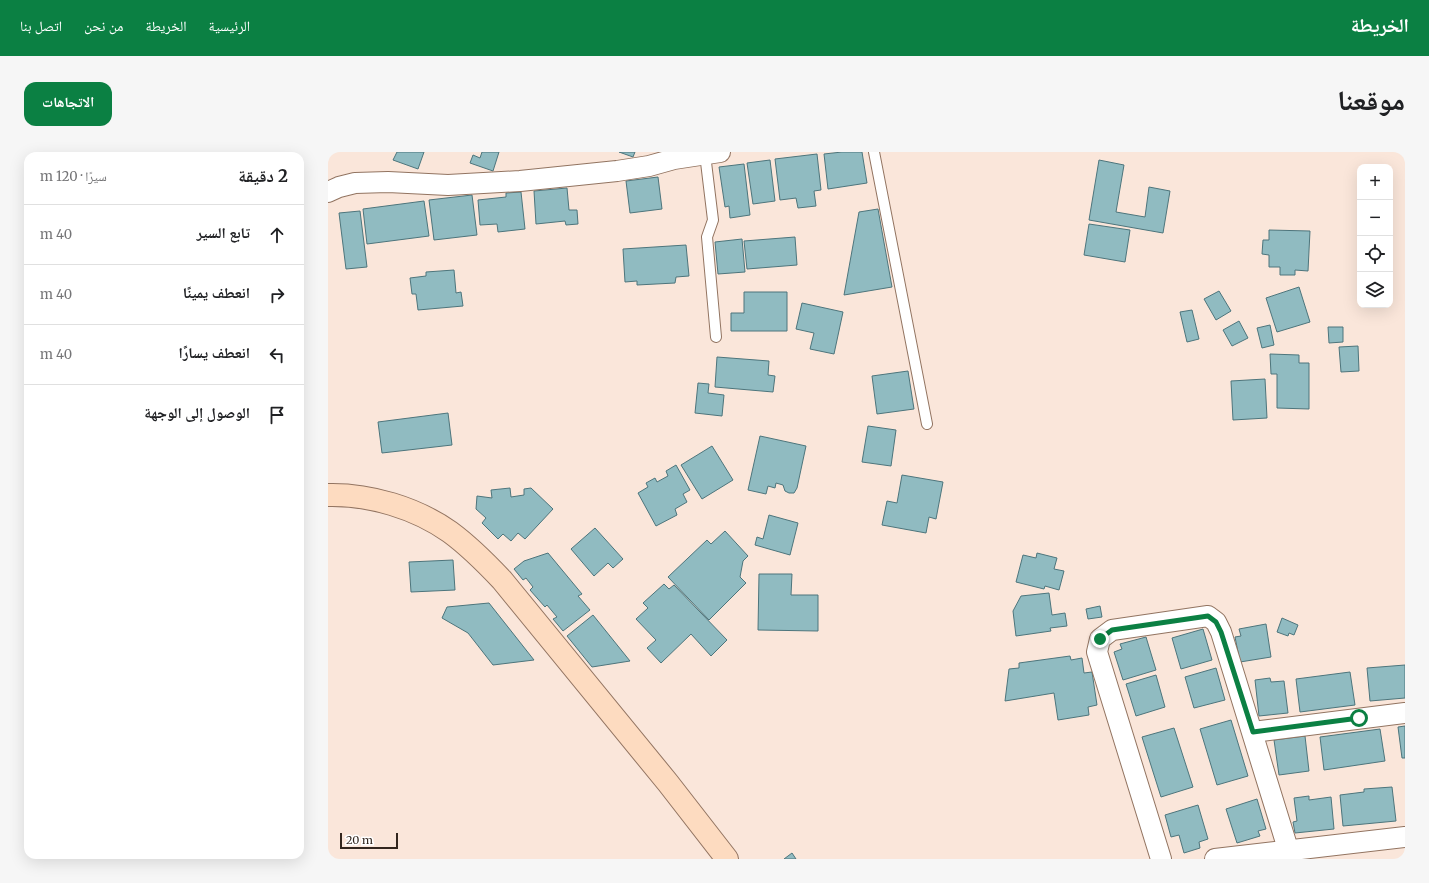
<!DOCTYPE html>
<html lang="ar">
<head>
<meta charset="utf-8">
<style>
  :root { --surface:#fff; --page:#f6f6f6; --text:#202124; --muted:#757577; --line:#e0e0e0; --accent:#0b8043 }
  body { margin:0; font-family:Merriweather,"Noto Naskh Arabic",serif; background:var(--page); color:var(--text); direction:rtl }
  .controls { position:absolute; right:12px; top:12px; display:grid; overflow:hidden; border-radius:8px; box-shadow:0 4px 16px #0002 }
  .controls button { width:36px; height:36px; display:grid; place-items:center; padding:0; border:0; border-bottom:1px solid var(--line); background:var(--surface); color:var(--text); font:20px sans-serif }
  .scale { position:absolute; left:12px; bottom:10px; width:58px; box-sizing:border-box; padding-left:4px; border:2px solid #32261e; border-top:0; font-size:11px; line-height:14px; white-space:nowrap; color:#32261e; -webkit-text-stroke:3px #fff; paint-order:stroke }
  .stop { position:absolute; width:12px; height:12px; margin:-9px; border:3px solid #0b8043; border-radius:50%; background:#fff }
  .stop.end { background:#0b8043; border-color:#fff; box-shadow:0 1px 4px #0008 }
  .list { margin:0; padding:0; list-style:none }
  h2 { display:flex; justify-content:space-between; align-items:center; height:52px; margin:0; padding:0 16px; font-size:17px }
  h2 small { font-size:13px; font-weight:400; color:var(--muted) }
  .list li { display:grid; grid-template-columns:26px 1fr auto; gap:12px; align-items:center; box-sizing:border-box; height:60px; padding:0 16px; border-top:1px solid var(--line) }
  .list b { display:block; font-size:15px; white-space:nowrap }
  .list em { font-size:13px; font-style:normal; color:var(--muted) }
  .icon { flex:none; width:22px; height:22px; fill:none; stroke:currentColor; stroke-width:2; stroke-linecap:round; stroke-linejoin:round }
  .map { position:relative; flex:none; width:1077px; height:707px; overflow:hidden; direction:ltr; border-radius:12px }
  header { display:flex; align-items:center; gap:24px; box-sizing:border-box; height:56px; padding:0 20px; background:var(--accent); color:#fff }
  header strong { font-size:19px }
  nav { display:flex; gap:22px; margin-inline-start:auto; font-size:14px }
  .intro { display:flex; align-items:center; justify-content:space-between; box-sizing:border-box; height:96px; padding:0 24px }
  h1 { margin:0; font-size:28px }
  .button { padding:10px 18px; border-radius:12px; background:var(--accent); color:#fff; font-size:14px; font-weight:700 }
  main { display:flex; gap:24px; padding:0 24px }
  aside { flex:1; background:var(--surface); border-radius:12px; box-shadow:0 4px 16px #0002 }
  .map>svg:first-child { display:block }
</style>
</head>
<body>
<header>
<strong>الخريطة</strong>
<nav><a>الرئيسية</a><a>الخريطة</a><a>من نحن</a><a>اتصل بنا</a></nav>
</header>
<div class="intro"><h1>موقعنا</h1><a class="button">الاتجاهات</a></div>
<main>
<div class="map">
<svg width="1077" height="707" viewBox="0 0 1077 707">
  <rect width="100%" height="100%" fill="#fae6da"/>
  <g fill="#90bbc1" stroke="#4d757c">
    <path d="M 69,0 L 96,0 L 90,17 L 65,8 Z"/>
    <path d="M 154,0 L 171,0 L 165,19 L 142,11 L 145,3 L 152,6 Z"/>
    <path d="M 291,0 L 307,0 L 305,5 Z"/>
    <path d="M 514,0 L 534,0 L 539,31 L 500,37 L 496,2 Z"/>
    <path d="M 489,2 L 493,38 L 486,39 L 488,54 L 470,56 L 468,46 L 452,48 L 447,7 Z"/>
    <path d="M 442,8 L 447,49 L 425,52 L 419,11 Z"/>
    <path d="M 771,8 L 796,13 L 788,60 L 817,65 L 821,35 L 842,39 L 835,81 L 761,68 Z"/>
    <path d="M 416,12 L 422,63 L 402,66 L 401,54 L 397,55 L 391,15 Z"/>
    <path d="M 330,25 L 334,57 L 302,61 L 298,29 Z"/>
    <path d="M 239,36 L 241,58 L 249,58 L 250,72 L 238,73 L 237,69 L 208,72 L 206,39 Z"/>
    <path d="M 193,40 L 197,77 L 170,80 L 169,72 L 152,73 L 150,48 L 178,45 L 178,41 Z"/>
    <path d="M 144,43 L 149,83 L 106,88 L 101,48 Z"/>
    <path d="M 96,49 L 101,84 L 39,92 L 35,57 Z"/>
    <path d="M 550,57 L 564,135 L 516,143 L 531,60 Z"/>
    <path d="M 32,59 L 39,115 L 18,117 L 11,61 Z"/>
    <path d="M 761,72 L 802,78 L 797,110 L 756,103 Z"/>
    <path d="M 941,78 L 982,79 L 980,119 L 967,118 L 967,123 L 952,123 L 952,115 L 941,115 L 941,103 L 934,102 L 935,88 L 941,88 Z"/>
    <path d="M 467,85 L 469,113 L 419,117 L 416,89 Z"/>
    <path d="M 414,87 L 417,120 L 390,122 L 387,90 Z"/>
    <path d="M 358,93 L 361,124 L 348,125 L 347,131 L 309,133 L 309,129 L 297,130 L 295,97 Z"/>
    <path d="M 126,118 L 128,141 L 133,140 L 135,154 L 90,158 L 88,142 L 84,142 L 82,126 L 98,124 L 98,120 Z"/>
    <path d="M 971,135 L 982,170 L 949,180 L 938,146 Z"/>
    <path d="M 891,139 L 903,159 L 888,168 L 876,147 Z"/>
    <path d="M 416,140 L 459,140 L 459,179 L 403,179 L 403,161 L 416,161 Z"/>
    <path d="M 474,151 L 515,160 L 506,202 L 482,197 L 486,181 L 468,177 Z"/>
    <path d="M 864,158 L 871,187 L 859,190 L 852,160 Z"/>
    <path d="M 911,169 L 920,186 L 904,194 L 895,178 Z"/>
    <path d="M 942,173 L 946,193 L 934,196 L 929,176 Z"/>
    <path d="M 1000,175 L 1015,175 L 1015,190 L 1001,191 Z"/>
    <path d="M 1030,194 L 1031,219 L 1013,220 L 1011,195 Z"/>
    <path d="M 942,202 L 971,203 L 971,211 L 981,211 L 981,257 L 949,256 L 949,222 L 943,222 Z"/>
    <path d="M 389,205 L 441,209 L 440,223 L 447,224 L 445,240 L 387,235 Z"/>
    <path d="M 580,219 L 586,257 L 549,262 L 544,224 Z"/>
    <path d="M 937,227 L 939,266 L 905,268 L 903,229 Z"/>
    <path d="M 370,231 L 381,232 L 380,241 L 396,243 L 394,264 L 367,261 Z"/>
    <path d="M 120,261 L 124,293 L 54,301 L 50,270 Z"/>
    <path d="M 540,274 L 568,278 L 563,314 L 534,310 Z"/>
    <path d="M 432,284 L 478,294 L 469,336 L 466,341 L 461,341 L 457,339 L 455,333 L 448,331 L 447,336 L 440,334 L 438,342 L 420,338 Z"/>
    <path d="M 384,294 L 405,328 L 374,347 L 353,313 Z"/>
    <path d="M 348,313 L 362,338 L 355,342 L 359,350 L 347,357 L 349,363 L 328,374 L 310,341 L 320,335 L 318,331 L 327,326 L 329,330 L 340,324 L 338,319 Z"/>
    <path d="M 574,323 L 615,330 L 608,367 L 601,365 L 598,381 L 554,373 L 559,349 L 569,351 Z"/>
    <path d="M 182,336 L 183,345 L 196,343 L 196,337 L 203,336 L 225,357 L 197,387 L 190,381 L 183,389 L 175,382 L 170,387 L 154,371 L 158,366 L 148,357 L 149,344 L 164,346 L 163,338 Z"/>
    <path d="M 441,363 L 470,371 L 462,403 L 427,393 L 429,385 L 435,387 Z"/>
    <path d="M 267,376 L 295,407 L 285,416 L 280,411 L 266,424 L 243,397 Z"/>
    <path d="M 397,379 L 420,404 L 415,409 L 412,425 L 418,431 L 381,468 L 340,425 L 379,388 L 383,392 Z"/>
    <path d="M 220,401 L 254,442 L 250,444 L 262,458 L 235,479 L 225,467 L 229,465 L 219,453 L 217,455 L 202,438 L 205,435 L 198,426 L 195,428 L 186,417 L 196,409 Z"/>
    <path d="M 709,401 L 729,406 L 726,417 L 736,419 L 731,438 L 717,434 L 716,437 L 688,430 L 695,403 L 708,406 Z"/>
    <path d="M 125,408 L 127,438 L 83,440 L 81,410 Z"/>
    <path d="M 431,422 L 464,422 L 463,443 L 490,443 L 490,479 L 430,478 Z"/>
    <path d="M 336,432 L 341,437 L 346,433 L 399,488 L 383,504 L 363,482 L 333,511 L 319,496 L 328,488 L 308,467 L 320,456 L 315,451 Z"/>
    <path d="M 721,441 L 724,463 L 737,461 L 739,474 L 722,476 L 723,479 L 688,484 L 685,459 L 693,444 Z"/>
    <path d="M 161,451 L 206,508 L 165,513 L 140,481 L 114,466 L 119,455 Z"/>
    <path d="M 772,454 L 774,465 L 760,467 L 758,457 Z"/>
    <path d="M 265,463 L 302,509 L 264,515 L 239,484 Z"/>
    <path d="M 954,466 L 970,473 L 966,483 L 961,481 L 960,484 L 949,480 Z"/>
    <path d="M 938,472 L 943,505 L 912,510 L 907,485 L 913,484 L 911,477 Z"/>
    <path d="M 875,477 L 884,508 L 853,517 L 844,486 Z"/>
    <path d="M 818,485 L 828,518 L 795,528 L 786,500 L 794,497 L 792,492 Z"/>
    <path d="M 742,504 L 743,508 L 754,506 L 756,521 L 764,520 L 769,553 L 760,555 L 761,563 L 730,568 L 726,541 L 677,549 L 681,517 L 691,516 L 691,511 Z"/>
    <path d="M 1077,513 L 1077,546 L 1042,549 L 1039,516 Z"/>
    <path d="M 888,516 L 897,548 L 866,556 L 857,525 Z"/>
    <path d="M 1022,520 L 1027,553 L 972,560 L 968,527 Z"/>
    <path d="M 828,523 L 837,555 L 808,564 L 798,532 Z"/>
    <path d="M 942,526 L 943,530 L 956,529 L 960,561 L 931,564 L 927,528 Z"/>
    <path d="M 903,568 L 920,624 L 889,633 L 872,577 Z"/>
    <path d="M 1077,574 L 1077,606 L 1074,606 L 1070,575 Z"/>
    <path d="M 846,576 L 865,635 L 833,645 L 814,585 Z"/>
    <path d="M 1052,577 L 1057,609 L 996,618 L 992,585 Z"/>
    <path d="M 977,584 L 981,619 L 951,623 L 946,588 Z"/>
    <path d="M 1064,635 L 1068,669 L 1015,674 L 1012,643 L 1036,640 L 1036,637 Z"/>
    <path d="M 981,644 L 981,648 L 1003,645 L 1006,677 L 967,681 L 965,670 L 969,669 L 966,646 Z"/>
    <path d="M 929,647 L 938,677 L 930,679 L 932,684 L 909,691 L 898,657 Z"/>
    <path d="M 870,653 L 880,687 L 871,690 L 872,696 L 856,701 L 851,683 L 843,685 L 837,663 Z"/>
    <path d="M 464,701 L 468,707 L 456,707 Z"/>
  </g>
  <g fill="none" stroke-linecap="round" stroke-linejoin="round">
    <g stroke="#927461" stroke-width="12">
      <g id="lane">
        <path d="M 546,0 L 599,272"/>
        <path d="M 377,2 L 385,68 L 379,85 L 388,185"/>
      </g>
    </g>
    <g stroke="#927461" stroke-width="22">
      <g id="street">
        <path d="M 0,40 L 11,35 L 27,31 L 60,30 L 120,33 L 192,29 L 289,19 L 321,14 L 346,7 L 392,0"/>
        <path d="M 925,580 L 1077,561"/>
        <path d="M 833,707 L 769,500 L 772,487 L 784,478 L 880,464 L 888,470 L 893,480 L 960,697"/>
        <path d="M 887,707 L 1077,685"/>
      </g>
    </g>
    <g stroke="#927461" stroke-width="24">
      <path id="secondary" d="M 0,343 C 42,342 88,356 122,380 C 141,394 158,411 174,428 L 340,631 L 399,707"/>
    </g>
    <use href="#lane" stroke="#fff" stroke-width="10"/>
    <use href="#street" stroke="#fff" stroke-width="20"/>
    <use href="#secondary" stroke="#fddbc0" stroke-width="22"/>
  </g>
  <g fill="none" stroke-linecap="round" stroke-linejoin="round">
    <path stroke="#0b8043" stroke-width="5" d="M 772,487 L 784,478 L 880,464 L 888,470 L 893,480 L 925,580 L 1031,566"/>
  </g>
</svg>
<div class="controls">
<button>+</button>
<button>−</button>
<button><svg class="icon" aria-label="locate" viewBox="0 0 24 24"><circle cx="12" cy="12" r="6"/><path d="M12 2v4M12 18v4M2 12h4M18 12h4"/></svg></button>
<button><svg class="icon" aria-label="layers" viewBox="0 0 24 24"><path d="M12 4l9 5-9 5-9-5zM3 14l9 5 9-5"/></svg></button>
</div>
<div class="scale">20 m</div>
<div class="stop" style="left:1031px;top:566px"></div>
<div class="stop end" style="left:772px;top:487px"></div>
</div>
<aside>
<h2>2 دقيقة<small>سيرًا · 120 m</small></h2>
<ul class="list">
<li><svg class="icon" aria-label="ahead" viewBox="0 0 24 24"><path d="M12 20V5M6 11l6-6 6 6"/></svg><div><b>تابع السير</b></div><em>40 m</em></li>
<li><svg class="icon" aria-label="right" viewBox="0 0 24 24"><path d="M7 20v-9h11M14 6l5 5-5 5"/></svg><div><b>انعطف يمينًا</b></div><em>40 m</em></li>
<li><svg class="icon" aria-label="left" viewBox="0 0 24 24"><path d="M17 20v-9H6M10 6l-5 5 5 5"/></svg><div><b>انعطف يسارًا</b></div><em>40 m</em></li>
<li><svg class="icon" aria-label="arrive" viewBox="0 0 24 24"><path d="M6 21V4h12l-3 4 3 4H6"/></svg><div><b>الوصول إلى الوجهة</b></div></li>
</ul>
</aside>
</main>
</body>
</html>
